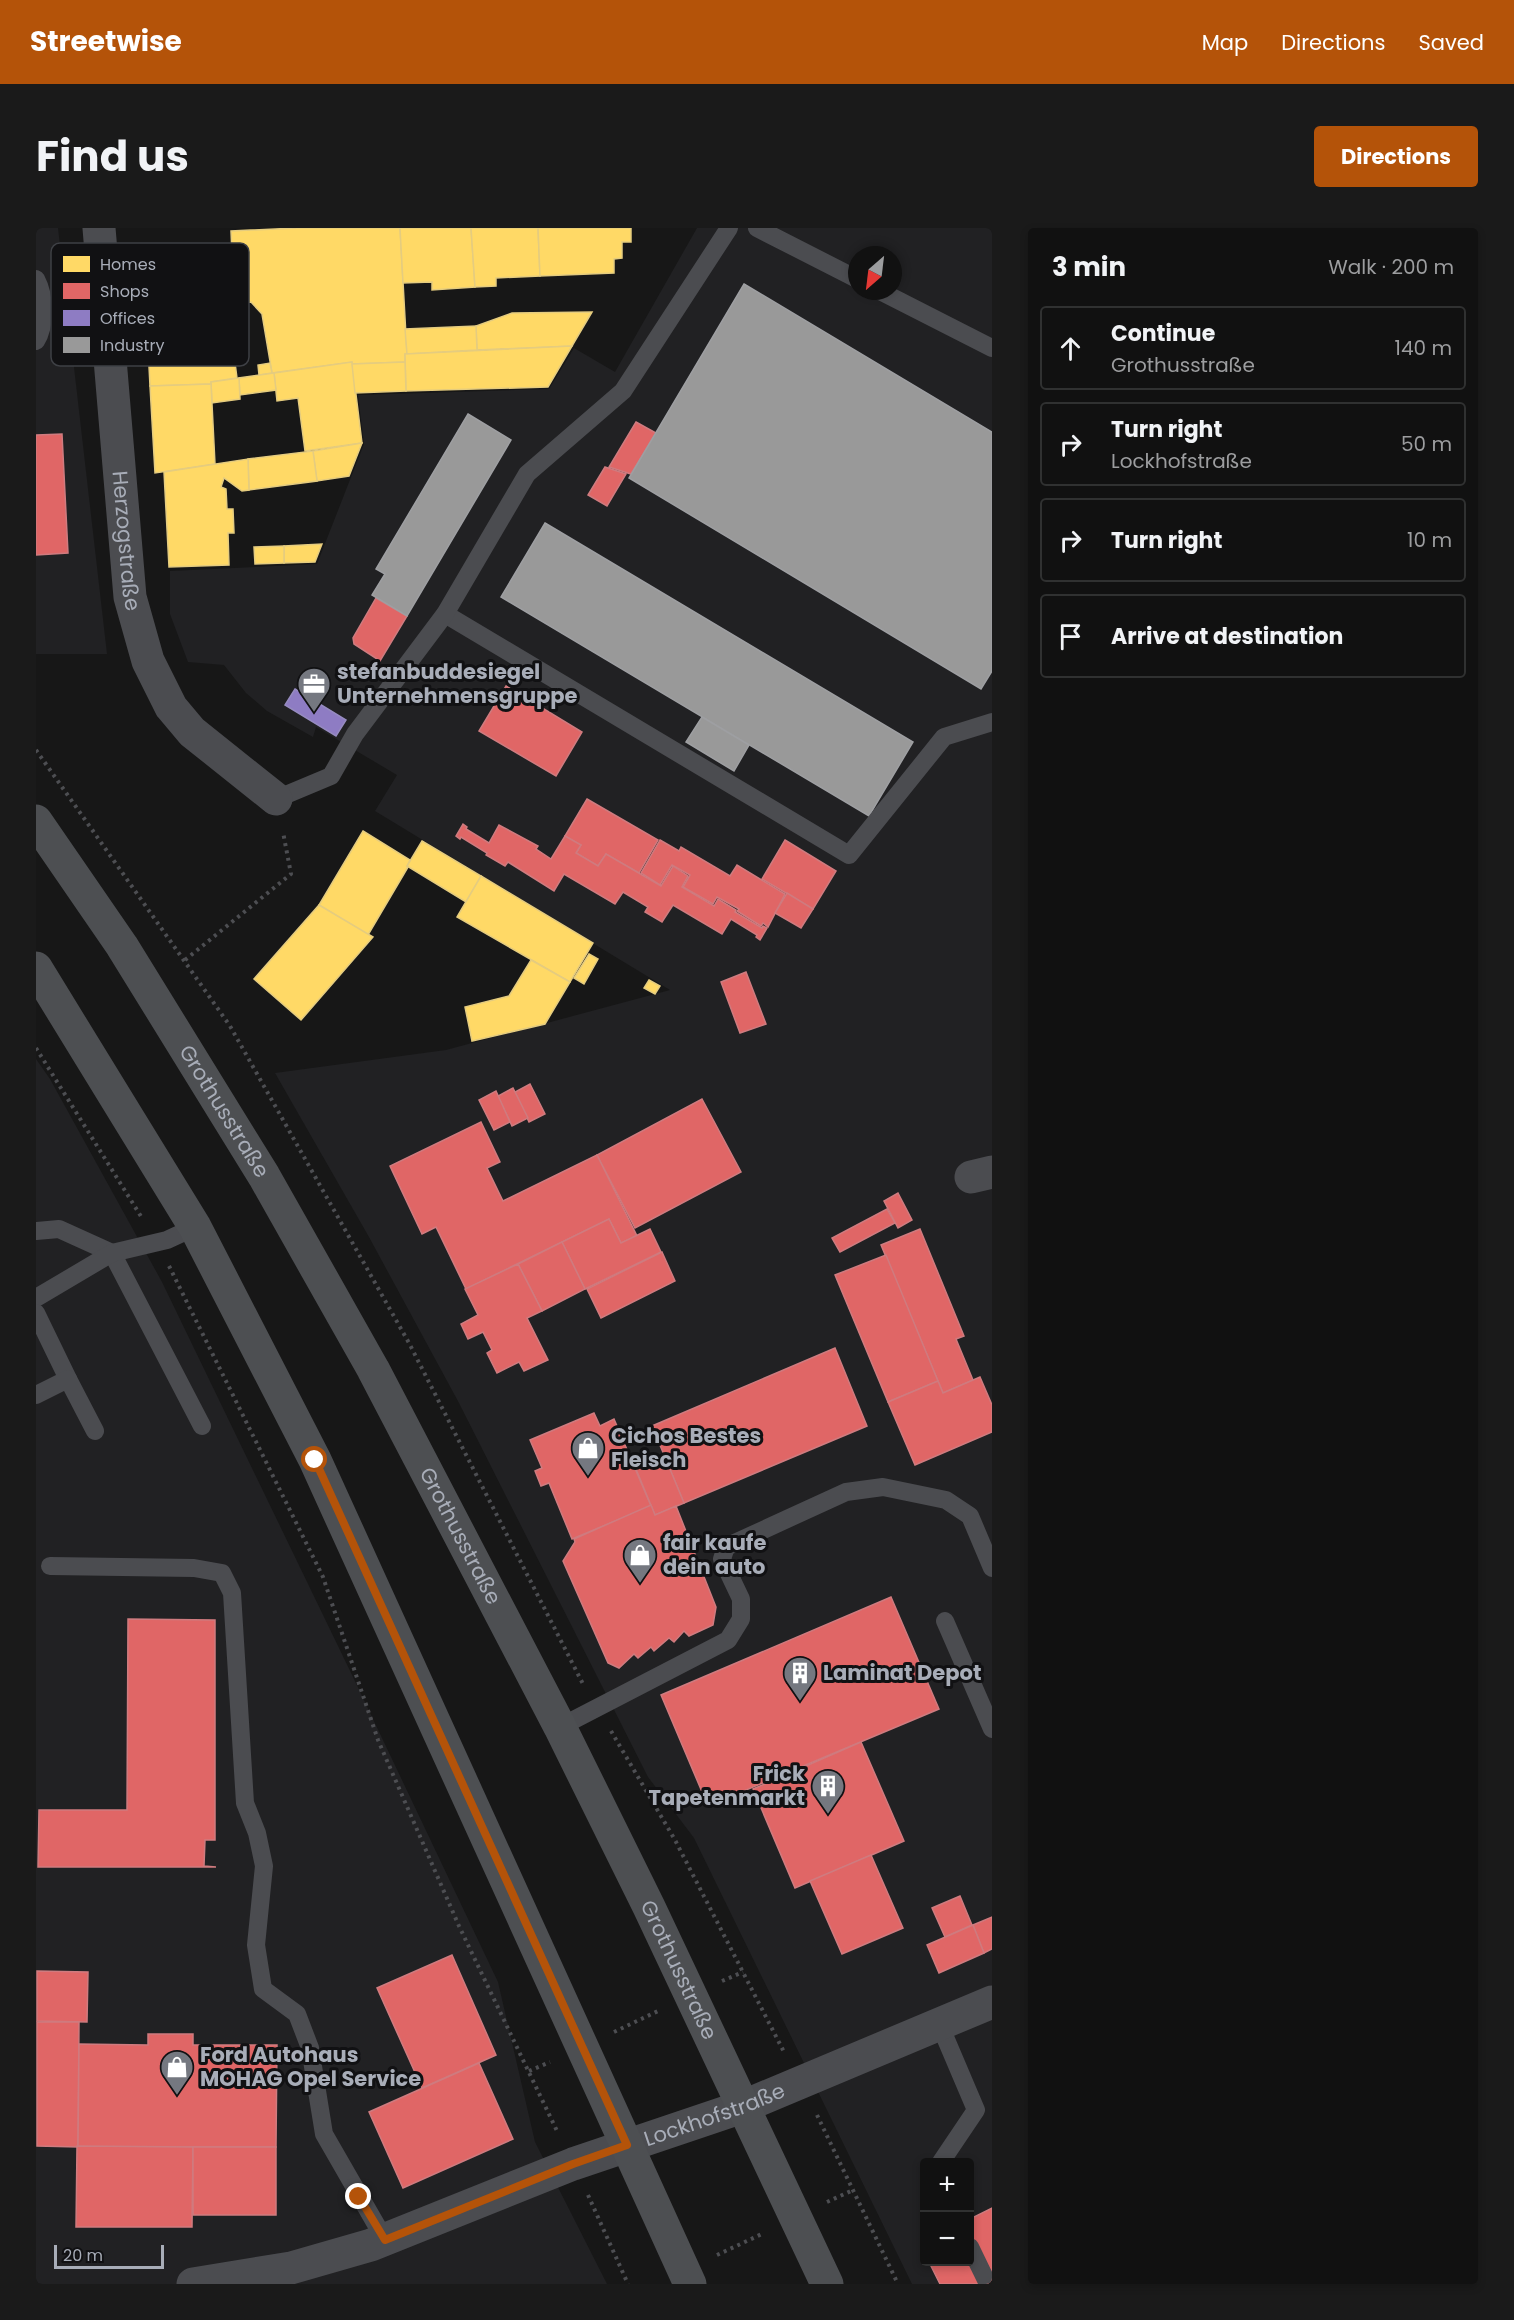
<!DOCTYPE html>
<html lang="en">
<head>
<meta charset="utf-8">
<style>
  :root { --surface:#111; --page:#1a1a1a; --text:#f1f3f6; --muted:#9c9d9f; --line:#303131; --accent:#b45309 }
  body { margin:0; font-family:Poppins,sans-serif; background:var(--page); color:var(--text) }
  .controls { position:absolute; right:18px; bottom:18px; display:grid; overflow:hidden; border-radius:6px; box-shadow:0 3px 9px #0003 }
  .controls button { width:54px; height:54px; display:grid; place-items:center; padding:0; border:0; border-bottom:2px solid var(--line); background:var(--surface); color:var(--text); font:30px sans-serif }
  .compass { position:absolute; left:812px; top:18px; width:54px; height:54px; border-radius:50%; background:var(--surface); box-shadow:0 3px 9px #0003; rotate:208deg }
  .scale { position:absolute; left:18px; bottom:15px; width:110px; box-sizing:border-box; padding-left:6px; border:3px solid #a8adb8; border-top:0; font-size:16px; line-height:21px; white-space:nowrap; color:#a8adb8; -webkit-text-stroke:4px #111113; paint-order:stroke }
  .stop { position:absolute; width:18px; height:18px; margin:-14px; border:4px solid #b45309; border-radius:50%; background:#fff }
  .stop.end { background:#b45309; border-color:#fff; box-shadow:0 2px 6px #0008 }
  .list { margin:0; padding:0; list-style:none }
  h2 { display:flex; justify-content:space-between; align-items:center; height:78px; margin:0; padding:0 24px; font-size:26px }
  h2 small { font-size:20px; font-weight:400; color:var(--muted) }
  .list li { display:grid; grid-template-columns:39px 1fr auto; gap:18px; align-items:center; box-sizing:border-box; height:84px; margin:0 12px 12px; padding:0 12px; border:2px solid var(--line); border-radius:6px }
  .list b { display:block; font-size:22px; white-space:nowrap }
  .list p { margin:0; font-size:20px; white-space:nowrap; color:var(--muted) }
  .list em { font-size:20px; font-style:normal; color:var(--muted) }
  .icon { flex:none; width:33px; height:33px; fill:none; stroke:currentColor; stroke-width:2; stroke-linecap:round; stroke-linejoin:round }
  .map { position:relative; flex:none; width:956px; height:2056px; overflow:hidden; border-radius:6px }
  header { display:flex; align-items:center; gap:36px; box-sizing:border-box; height:84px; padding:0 30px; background:var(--accent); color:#fff }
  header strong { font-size:28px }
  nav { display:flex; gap:33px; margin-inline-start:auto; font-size:21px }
  .intro { display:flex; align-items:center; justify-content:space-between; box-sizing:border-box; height:144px; padding:0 36px }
  h1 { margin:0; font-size:42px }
  .button { padding:15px 27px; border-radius:6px; background:var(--accent); color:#fff; font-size:21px; font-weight:700 }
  main { display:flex; gap:36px; padding:0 36px }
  aside { flex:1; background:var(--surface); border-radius:6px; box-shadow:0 3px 9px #0003 }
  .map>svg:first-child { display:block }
</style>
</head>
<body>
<header>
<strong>Streetwise</strong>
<nav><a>Map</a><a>Directions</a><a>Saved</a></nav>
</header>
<div class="intro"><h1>Find us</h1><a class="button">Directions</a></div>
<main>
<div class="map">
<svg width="956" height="2056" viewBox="0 0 956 2056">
  <rect width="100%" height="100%" fill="#171717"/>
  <g fill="#212123" fill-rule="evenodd">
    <path d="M 0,0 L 22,0 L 71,426 L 0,426 Z"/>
    <path d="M 661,0 L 956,0 L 956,2056 L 876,2056 L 658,1610 L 612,1549 L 423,1175 L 333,1009 L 239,845 L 410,822 L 634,762 L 339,583 L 361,547 L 280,499 L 277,509 L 231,483 L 210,465 L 188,437 L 152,434 L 134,386 L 134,343 L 281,336 L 328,216 L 322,167 L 513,161 L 538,120 L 579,144 ZM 821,27 L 857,27 L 857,63 L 821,63 ZM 888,1934 L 934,1934 L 934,2034 L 888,2034 Z"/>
    <path d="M 0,831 L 14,851 L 126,1054 L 317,1449 L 462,1754 L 499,1914 L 571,2056 L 0,2056 Z"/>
  </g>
  <g fill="#ffd966" stroke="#e5cc7f" stroke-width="1.5">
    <path d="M 261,0 L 364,0 L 371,126 L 369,126 L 369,134 L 316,136 L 316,134 L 236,145 L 226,86 L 215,74 L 198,75 L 195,3 Z"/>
    <path d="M 364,0 L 435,0 L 439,59 L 396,62 L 396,54 L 367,55 Z"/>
    <path d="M 435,0 L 502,0 L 504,48 L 460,50 L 460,58 L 439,59 Z"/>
    <path d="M 502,0 L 595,0 L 595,14 L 586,14 L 586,30 L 578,31 L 578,45 L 504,48 Z"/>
    <path d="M 167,77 L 169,96 L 176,96 L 176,100 L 183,99 L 184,128 L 198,127 L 201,150 L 175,154 L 175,156 L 114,158 L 110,79 Z"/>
    <path d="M 556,84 L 536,118 L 441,122 L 440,98 L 476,85 Z"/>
    <path d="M 440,98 L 441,122 L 371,126 L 369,101 Z"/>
    <path d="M 536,118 L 512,159 L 370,163 L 369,126 Z"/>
    <path d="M 316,134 L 326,215 L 269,223 L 262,170 L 241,173 L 238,145 Z"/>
    <path d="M 369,134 L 370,163 L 319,165 L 316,136 Z"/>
    <path d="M 234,135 L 236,145 L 223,147 L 222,137 Z"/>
    <path d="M 238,145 L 240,162 L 204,167 L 203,150 Z"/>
    <path d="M 203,150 L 204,171 L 176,175 L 175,154 Z"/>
    <path d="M 175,156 L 179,236 L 119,245 L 114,158 Z"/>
    <path d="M 326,215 L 313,248 L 281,253 L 277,223 Z"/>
    <path d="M 277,223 L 281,253 L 213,262 L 212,231 Z"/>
    <path d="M 212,231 L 213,262 L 206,263 L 188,250 L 185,259 L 190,261 L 191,281 L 197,281 L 198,305 L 192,305 L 193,337 L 133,339 L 128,244 Z"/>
    <path d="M 286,316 L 279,334 L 248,335 L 248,318 Z"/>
    <path d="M 248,318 L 248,335 L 219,336 L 218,319 Z"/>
    <path d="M 327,603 L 374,632 L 371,638 L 372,639 L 332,707 L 283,677 Z"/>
    <path d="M 386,613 L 445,648 L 430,674 L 371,638 Z"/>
    <path d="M 445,648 L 557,715 L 534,754 L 421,689 Z"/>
    <path d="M 283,677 L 337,709 L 265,792 L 218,751 Z"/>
    <path d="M 553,726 L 562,731 L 548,756 L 538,750 Z"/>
    <path d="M 495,732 L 534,754 L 509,796 L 436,813 L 429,779 L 473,768 Z"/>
    <path d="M 613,752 L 624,758 L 619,766 L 608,760 Z"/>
  </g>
  <g fill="#e06666" stroke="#cf7b7f" stroke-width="1.5">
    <path d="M 600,194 L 620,205 L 595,246 L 573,239 Z"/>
    <path d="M 26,206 L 32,325 L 0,327 L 0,207 Z"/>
    <path d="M 569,239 L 590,246 L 571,278 L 552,267 Z"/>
    <path d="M 340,370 L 371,388 L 344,433 L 318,416 L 317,410 Z"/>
    <path d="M 470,458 L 546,504 L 520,548 L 443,503 Z"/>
    <path d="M 551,571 L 622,612 L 603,645 L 570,626 L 562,638 L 540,625 L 545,617 L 529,608 Z"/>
    <path d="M 427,596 L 431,599 L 430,601 L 453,615 L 463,597 L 502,618 L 500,621 L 515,631 L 529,608 L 545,617 L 540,625 L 562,638 L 570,626 L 625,658 L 637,638 L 652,648 L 646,659 L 678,678 L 682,671 L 700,682 L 699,684 L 726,700 L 727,698 L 731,700 L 724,712 L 720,709 L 721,707 L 695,691 L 686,706 L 637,677 L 626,694 L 609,684 L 612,679 L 587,664 L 579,676 L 528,646 L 518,663 L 472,634 L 469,638 L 450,627 L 451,625 L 425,609 L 424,611 L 420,608 Z"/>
    <path d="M 624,612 L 643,623 L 645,619 L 694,648 L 701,637 L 749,666 L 732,699 L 727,695 L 725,698 L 701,683 L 703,681 L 681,669 L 677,676 L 647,659 L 654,647 L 636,637 L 624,657 L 605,645 Z"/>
    <path d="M 749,612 L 800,643 L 777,681 L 726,651 Z"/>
    <path d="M 751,665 L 777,681 L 765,700 L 739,685 Z"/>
    <path d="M 710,744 L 730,796 L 704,805 L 685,754 Z"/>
    <path d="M 494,856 L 509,886 L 493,894 L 479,864 Z"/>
    <path d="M 477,860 L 492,890 L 476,898 L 462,868 Z"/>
    <path d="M 460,863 L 474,894 L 458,902 L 443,872 Z"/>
    <path d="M 666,871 L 705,944 L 599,1000 L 561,927 Z"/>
    <path d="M 445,894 L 464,934 L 451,940 L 467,973 L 561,927 L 601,1008 L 585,1015 L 573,991 L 430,1061 L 400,999 L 386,1006 L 354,938 Z"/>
    <path d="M 862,965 L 876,992 L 862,1000 L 848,973 Z"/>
    <path d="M 851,981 L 859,995 L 804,1024 L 796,1010 Z"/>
    <path d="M 573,991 L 585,1015 L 614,1001 L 625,1024 L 549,1061 L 526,1014 Z"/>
    <path d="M 884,1001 L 928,1108 L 920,1111 L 937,1152 L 907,1165 L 845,1017 Z"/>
    <path d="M 526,1014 L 549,1061 L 506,1083 L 482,1036 Z"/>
    <path d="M 626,1024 L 639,1053 L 565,1090 L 551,1061 Z"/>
    <path d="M 850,1027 L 902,1153 L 852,1174 L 799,1047 Z"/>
    <path d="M 482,1036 L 506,1083 L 491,1090 L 512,1132 L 488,1143 L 483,1134 L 461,1145 L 451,1125 L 456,1122 L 447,1104 L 432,1111 L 425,1096 L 442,1087 L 429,1061 Z"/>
    <path d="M 799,1120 L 831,1198 L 648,1275 L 616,1198 Z"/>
    <path d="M 944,1149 L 956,1177 L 956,1204 L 879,1237 L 852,1174 L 902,1153 L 907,1165 Z"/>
    <path d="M 558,1185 L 564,1198 L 578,1191 L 615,1278 L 536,1311 L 513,1255 L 505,1258 L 499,1243 L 506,1240 L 494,1212 Z"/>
    <path d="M 629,1229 L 648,1275 L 619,1287 L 600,1241 Z"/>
    <path d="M 615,1277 L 619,1287 L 640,1278 L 680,1379 L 677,1397 L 653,1408 L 648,1403 L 638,1414 L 633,1410 L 618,1423 L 615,1419 L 602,1430 L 598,1426 L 583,1440 L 572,1435 L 527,1333 L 539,1314 L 538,1311 Z"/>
    <path d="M 855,1369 L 903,1481 L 672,1578 L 625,1467 Z"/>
    <path d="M 92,1391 L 179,1392 L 179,1612 L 169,1612 L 168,1638 L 180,1639 L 2,1639 L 3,1582 L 91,1582 Z"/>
    <path d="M 825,1514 L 868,1613 L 759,1660 L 717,1561 Z"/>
    <path d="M 835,1627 L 867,1700 L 806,1726 L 774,1653 Z"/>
    <path d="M 924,1668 L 936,1697 L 909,1709 L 896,1680 Z"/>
    <path d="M 956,1689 L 956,1721 L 948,1725 L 937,1697 Z"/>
    <path d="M 937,1697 L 948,1725 L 903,1745 L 891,1717 Z"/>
    <path d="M 416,1727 L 460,1827 L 386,1860 L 341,1760 Z"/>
    <path d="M 1,1743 L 52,1744 L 51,1794 L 1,1793 Z"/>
    <path d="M 1,1794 L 43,1794 L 42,1919 L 1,1918 Z"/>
    <path d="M 112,1806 L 157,1806 L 157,1817 L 241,1817 L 240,1919 L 42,1919 L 43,1816 L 112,1817 Z"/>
    <path d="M 443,1835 L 477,1911 L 367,1960 L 333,1884 Z"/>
    <path d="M 41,1918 L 157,1919 L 156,1999 L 40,1999 Z"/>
    <rect x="157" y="1919" width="83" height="68"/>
    <path d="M 956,1980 L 956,2056 L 904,2056 L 893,2034 L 934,2034 L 934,1991 Z"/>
  </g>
  <path fill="#8e7cc3" stroke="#968bc0" stroke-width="1.5" d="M 259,461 L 310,492 L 300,508 L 249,477 Z"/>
  <g fill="#999" stroke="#9e9fa2" stroke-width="1.5">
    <path d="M 708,56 L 956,204 L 956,443 L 945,461 L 593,250 Z"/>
    <path d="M 432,186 L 475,212 L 371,388 L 336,367 L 349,346 L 340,341 Z"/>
    <path d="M 509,295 L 877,514 L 833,588 L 465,369 Z"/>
    <path d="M 666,489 L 713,517 L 698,543 L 650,514 Z"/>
  </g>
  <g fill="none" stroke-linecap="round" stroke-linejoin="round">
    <g stroke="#4d4e52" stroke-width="4" stroke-dasharray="3 4.5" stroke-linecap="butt">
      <path d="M 0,522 L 194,798 L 373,1115 L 547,1456"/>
      <path d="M 149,732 L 255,646 L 247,604"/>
      <path d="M 0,820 L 106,990"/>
      <path d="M 133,1038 L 287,1349 L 342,1512 L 423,1698 L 521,1903"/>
      <path d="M 575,1503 L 639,1612 L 748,1824"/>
      <path d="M 686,1753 L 707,1744"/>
      <path d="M 578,1804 L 622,1783"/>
      <path d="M 493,1843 L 514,1834"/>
      <path d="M 781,1887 L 862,2056"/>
      <path d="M 552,1967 L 592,2056"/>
      <path d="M 791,1974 L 817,1962"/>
      <path d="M 681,2027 L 728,2005"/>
    </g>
    <g stroke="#4b4c50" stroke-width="18">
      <path d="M 721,0 L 821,51"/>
      <path d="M 0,51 C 9,68 10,97 0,113"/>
      <path d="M 844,63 L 956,120"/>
      <path d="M 409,386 L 813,627 L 908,509 L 956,494"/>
      <path d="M 240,571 L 295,548 L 319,506 L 409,386 L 491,246 L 587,163 L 693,0"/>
      <path d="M 0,1003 L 23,1001 L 76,1025 L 166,1198"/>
      <path d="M 0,1070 L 76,1025 L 131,1012 L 159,999"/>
      <path d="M 0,1085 L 32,1151"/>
      <path d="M 0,1167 L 32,1151 L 59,1203"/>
      <path d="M 14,1338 L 158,1340 L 186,1345 L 196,1365 L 209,1575 L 221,1605 L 228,1638 L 220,1717 L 227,1761 L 261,1786 L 274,1820 L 288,1906 L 349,2012"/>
      <path d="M 909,1393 L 956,1501"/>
      <path d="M 524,1499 L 692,1412 L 705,1391 L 705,1371 L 686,1331 L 690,1319 L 810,1264 L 847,1259 L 910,1272 L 934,1288 L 956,1340"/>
      <path d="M 903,1795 L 940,1882 L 905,1934"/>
      <path d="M 934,2019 L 952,2056"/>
    </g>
    <g stroke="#4b4c50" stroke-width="33">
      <path id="s1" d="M 63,0 L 94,369 L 112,433 L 135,479 L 156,504 L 240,571"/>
      <path d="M 935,949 L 956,944"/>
      <path id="s2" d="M 157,2056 L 255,2040 L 335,2017 L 537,1936 L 706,1879 L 956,1774"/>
    </g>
    <g stroke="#4d4f52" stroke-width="33">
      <path id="s3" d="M 0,593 L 86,718 L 228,948 L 337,1141 L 524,1499 L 613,1679 L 791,2056"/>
      <path d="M 0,740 L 159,999 L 279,1232 L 654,2056"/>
    </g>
  </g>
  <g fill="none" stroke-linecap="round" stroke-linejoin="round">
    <path stroke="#b45309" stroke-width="8" d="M 279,1232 L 591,1917 L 537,1936 L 349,2012 L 323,1969"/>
  </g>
  <defs>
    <g id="office-pin" transform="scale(1.725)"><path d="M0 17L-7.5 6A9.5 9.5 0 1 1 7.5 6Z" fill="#757880" stroke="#111113"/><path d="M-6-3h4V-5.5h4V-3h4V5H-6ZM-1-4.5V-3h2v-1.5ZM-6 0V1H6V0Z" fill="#fff"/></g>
    <g id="shop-pin" transform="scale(1.725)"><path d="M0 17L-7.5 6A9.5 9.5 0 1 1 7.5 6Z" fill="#757880" stroke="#111113"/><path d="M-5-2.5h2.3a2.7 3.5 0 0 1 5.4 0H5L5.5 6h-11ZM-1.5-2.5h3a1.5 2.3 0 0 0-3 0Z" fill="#fff"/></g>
    <g id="building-pin" transform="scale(1.725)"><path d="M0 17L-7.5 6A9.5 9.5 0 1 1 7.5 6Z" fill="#757880" stroke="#111113"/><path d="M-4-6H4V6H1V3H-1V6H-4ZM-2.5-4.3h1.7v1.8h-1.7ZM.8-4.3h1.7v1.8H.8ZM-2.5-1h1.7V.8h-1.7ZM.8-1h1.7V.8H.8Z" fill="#fff"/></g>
  </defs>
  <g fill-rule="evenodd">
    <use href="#office-pin" x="278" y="456"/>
    <use href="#shop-pin" x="552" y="1220"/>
    <use href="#shop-pin" x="604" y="1327"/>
    <use href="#building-pin" x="764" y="1445"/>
    <use href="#building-pin" x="792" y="1558"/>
    <use href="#shop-pin" x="141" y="1839"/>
  </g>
  <g text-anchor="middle" stroke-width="6" stroke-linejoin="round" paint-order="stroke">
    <g font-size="21" fill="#a8adb8" stroke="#111113">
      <text dy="7" stroke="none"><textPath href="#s1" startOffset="314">Herzogstraße</textPath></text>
      <text dy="7" stroke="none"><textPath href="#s3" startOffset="346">Grothusstraße</textPath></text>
      <text dy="7" stroke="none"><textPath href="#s3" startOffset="832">Grothusstraße</textPath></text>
      <text dy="7" stroke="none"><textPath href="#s3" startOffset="1318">Grothusstraße</textPath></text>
      <text dy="7" stroke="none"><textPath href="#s2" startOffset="550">Lockhofstraße</textPath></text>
    </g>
    <g font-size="21" font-weight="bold" fill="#a8adb8" stroke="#111113" text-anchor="start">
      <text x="301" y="451">stefanbuddesiegel<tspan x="301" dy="24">Unternehmensgruppe</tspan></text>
      <text x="575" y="1215">Cichos Bestes<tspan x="575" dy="24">Fleisch</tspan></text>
      <text x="627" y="1322">fair kaufe<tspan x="627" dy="24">dein auto</tspan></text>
      <text x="787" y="1452">Laminat Depot</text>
      <text x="769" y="1553" text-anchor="end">Frick<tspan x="769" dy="24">Tapetenmarkt</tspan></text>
      <text x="164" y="1834">Ford Autohaus<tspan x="164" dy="24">MOHAG Opel Service</tspan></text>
    </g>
  </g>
  <rect x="15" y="15" width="198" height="123" rx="9" fill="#111113" stroke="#3e4045" stroke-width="1.5"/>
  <rect x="27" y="28" width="27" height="16" fill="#ffd966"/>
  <rect x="27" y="55" width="27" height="16" fill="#e06666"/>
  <rect x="27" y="82" width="27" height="16" fill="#8e7cc3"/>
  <rect x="27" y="109" width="27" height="16" fill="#999"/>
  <g font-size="16" fill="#a8adb8">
    <text x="64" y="42">Homes</text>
    <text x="64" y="69">Shops</text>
    <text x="64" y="96">Offices</text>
    <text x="64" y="123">Industry</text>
  </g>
</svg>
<div class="controls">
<button>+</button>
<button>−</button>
</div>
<svg class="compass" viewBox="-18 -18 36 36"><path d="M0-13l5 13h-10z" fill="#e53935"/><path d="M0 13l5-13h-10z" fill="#9c9d9f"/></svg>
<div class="scale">20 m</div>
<div class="stop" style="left:279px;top:1232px"></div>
<div class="stop end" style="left:323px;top:1969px"></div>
</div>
<aside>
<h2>3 min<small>Walk · 200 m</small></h2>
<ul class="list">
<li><svg class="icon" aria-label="ahead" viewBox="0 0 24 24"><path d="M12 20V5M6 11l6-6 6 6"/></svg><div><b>Continue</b><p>Grothusstraße</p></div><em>140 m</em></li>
<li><svg class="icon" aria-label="right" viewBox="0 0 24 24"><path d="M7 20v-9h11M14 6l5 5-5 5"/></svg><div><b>Turn right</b><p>Lockhofstraße</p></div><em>50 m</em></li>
<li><svg class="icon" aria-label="right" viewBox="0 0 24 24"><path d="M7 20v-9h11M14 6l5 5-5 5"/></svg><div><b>Turn right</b></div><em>10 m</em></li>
<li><svg class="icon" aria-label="arrive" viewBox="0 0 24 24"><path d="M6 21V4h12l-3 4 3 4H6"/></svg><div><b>Arrive at destination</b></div></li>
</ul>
</aside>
</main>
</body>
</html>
